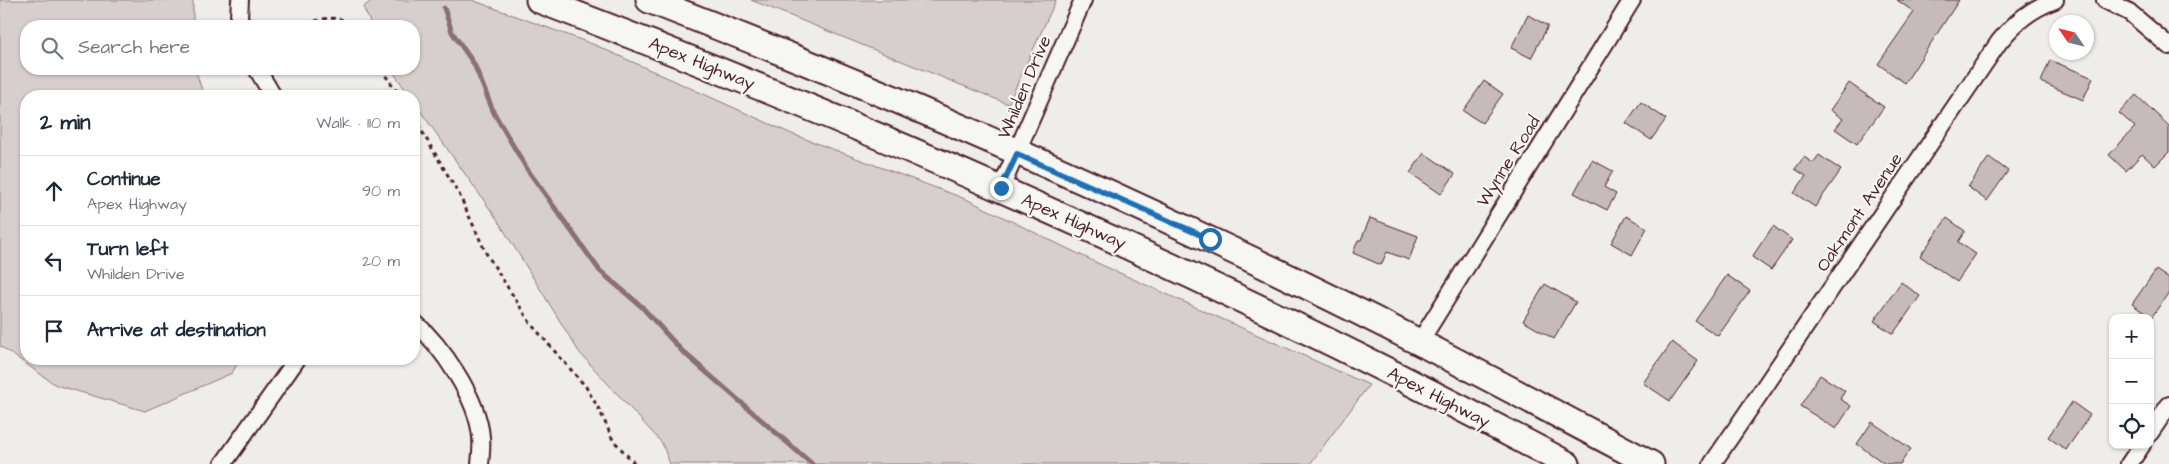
<!DOCTYPE html>
<html lang="en">
<head>
<meta charset="utf-8">
<style>
  :root { --surface:#fff; --page:#f6f6f7; --text:#1f2937; --muted:#747a83; --line:#e0e1e3 }
  body { margin:0; font-family:"Architects Daughter",sans-serif; background:var(--page); color:var(--text) }
  .controls { position:absolute; right:15px; bottom:15px; display:grid; overflow:hidden; border-radius:10px; box-shadow:0 1px 4px #0004 }
  .controls button { width:45px; height:45px; display:grid; place-items:center; padding:0; border:0; border-bottom:1px solid var(--line); background:var(--surface); color:var(--text); font:25px sans-serif }
  .compass { position:absolute; left:2049px; top:15px; width:45px; height:45px; border-radius:50%; background:var(--surface); box-shadow:0 1px 4px #0004; rotate:305deg }
  .stop { position:absolute; width:15px; height:15px; margin:-11px; border:4px solid #1f6fb2; border-radius:50%; background:#fff }
  .stop.end { background:#1f6fb2; border-color:#fff; box-shadow:0 1px 5px #0008 }
  .list { margin:0; padding:0; list-style:none }
  h2 { display:flex; justify-content:space-between; align-items:center; height:65px; margin:0; padding:0 20px; font-size:21px }
  h2 small { font-size:16px; font-weight:400; color:var(--muted) }
  .list li { display:grid; grid-template-columns:32px 1fr auto; gap:15px; align-items:center; box-sizing:border-box; height:70px; padding:0 20px; border-top:1px solid var(--line) }
  .list b { display:block; font-size:19px; white-space:nowrap }
  .list p { margin:0; font-size:16px; white-space:nowrap; color:var(--muted) }
  .list em { font-size:16px; font-style:normal; color:var(--muted) }
  .icon { flex:none; width:28px; height:28px; fill:none; stroke:currentColor; stroke-width:2; stroke-linecap:round; stroke-linejoin:round }
  .map { position:relative; flex:none; width:2169px; height:464px; overflow:hidden }
  .search { position:absolute; background:var(--surface); box-shadow:0 1px 4px #0004; left:20px; top:20px; width:400px; height:55px; display:flex; align-items:center; gap:12px; box-sizing:border-box; padding:0 18px; border-radius:20px; color:var(--muted); font-size:19px }
  .panel { position:absolute; background:var(--surface); box-shadow:0 1px 4px #0004; left:20px; top:90px; width:400px; height:275px; border-radius:20px }
  .map>svg:first-child { display:block }
</style>
</head>
<body>
<div class="map">
<svg width="2169" height="464" viewBox="0 0 2169 464">
  <rect width="100%" height="100%" fill="#efedea"/>
  <filter id="ink" filterUnits="userSpaceOnUse"><feTurbulence type="fractalNoise" baseFrequency=".02" numOctaves="2"/><feDisplacementMap in="SourceGraphic" scale="10" xChannelSelector="R" yChannelSelector="G"/><feConvolveMatrix kernelMatrix="1 2 1 2 8 2 1 2 1" color-interpolation-filters="sRGB"/></filter>
  <g filter="url(#ink)">
    <g fill="#d7cfce" stroke="#90777c">
      <path d="M 0,0 L 193,0 L 193,26 L 26,26 L 26,69 L 195,69 L 204,96 L 26,96 L 26,359 L 240,359 L 232,373 L 145,411 L 56,385 L 0,346 Z"/>
      <path d="M 373,0 L 472,0 L 595,45 L 792,134 L 968,200 L 1095,262 L 1369,385 L 1310,464 L 670,464 L 662,443 L 579,352 L 497,219 L 414,102 L 414,96 L 410,96 L 391,69 L 414,69 L 414,26 L 372,26 L 363,7 Z"/>
      <path d="M 751,0 L 1056,0 L 1008,104 Z"/>
    </g>
    <g fill="none" stroke-linecap="round" stroke-linejoin="round">
      <path stroke="#8a6f74" stroke-width="5" d="M 444,8 L 452,32 L 474,64 L 494,113 L 527,169 L 600,271 L 641,306 L 682,351 L 812,464"/>
    </g>
    <g fill="#c6babb" stroke="#4a1f2b">
      <path d="M 1897,0 L 1959,0 L 1905,83 L 1878,64 L 1914,12 Z"/>
      <path d="M 1528,15 L 1548,26 L 1531,58 L 1511,48 Z"/>
      <path d="M 2050,60 L 2093,78 L 2083,100 L 2041,82 Z"/>
      <path d="M 1484,81 L 1503,94 L 1482,123 L 1463,111 Z"/>
      <path d="M 1849,83 L 1884,107 L 1857,144 L 1835,129 L 1843,119 L 1830,110 Z"/>
      <path d="M 2136,95 L 2169,126 L 2169,152 L 2155,166 L 2142,154 L 2126,171 L 2109,155 L 2135,127 L 2119,113 Z"/>
      <path d="M 1641,102 L 1666,119 L 1651,140 L 1626,123 Z"/>
      <path d="M 1424,153 L 1455,174 L 1441,194 L 1410,173 Z"/>
      <path d="M 1819,155 L 1841,170 L 1815,207 L 1794,193 L 1806,176 L 1795,169 L 1804,157 L 1813,163 Z"/>
      <path d="M 1989,157 L 2008,171 L 1987,201 L 1968,187 Z"/>
      <path d="M 1592,160 L 1613,171 L 1604,187 L 1616,194 L 1607,210 L 1574,193 Z"/>
      <path d="M 1626,216 L 1647,228 L 1632,255 L 1611,243 Z"/>
      <path d="M 1370,218 L 1418,236 L 1409,260 L 1387,252 L 1381,265 L 1353,253 L 1358,240 L 1361,240 Z"/>
      <path d="M 1947,218 L 1965,231 L 1958,242 L 1976,254 L 1957,282 L 1920,256 Z"/>
      <path d="M 1773,226 L 1792,240 L 1771,270 L 1752,257 Z"/>
      <path d="M 2156,270 L 2169,279 L 2169,292 L 2151,318 L 2132,304 Z"/>
      <path d="M 1727,275 L 1750,291 L 1718,336 L 1695,321 Z"/>
      <path d="M 1901,282 L 1920,296 L 1893,334 L 1874,321 Z"/>
      <path d="M 1545,284 L 1576,302 L 1554,339 L 1523,321 Z"/>
      <path d="M 1672,342 L 1698,361 L 1670,401 L 1643,383 Z"/>
      <path d="M 1820,375 L 1845,391 L 1840,399 L 1851,406 L 1836,429 L 1800,406 Z"/>
      <path d="M 2072,402 L 2090,415 L 2066,450 L 2048,437 Z"/>
      <path d="M 1872,422 L 1911,449 L 1900,464 L 1885,464 L 1857,444 Z"/>
    </g>
    <g fill="none" stroke-linecap="round" stroke-linejoin="round">
      <g stroke="#4a1f2b" stroke-width="20">
        <g id="street">
          <path d="M 240,0 L 239,17 L 242,26"/>
          <path d="M 2105,0 L 2129,12 L 2169,46"/>
          <path d="M 257,69 L 273,96"/>
          <path d="M 1001,188 L 1083,0"/>
          <path d="M 414,322 C 442,346 478,399 481,437 C 482,446 481,455 480,464"/>
          <path d="M 1419,343 L 1632,0"/>
          <path d="M 2150,433 L 2169,405"/>
          <path d="M 223,464 L 297,359"/>
          <path d="M 1712,464 L 1999,42 C 2015,22 2031,9 2055,0"/>
          <path d="M 2129,464 L 2142,445"/>
        </g>
      </g>
      <g stroke="#4a1f2b" stroke-width="29">
        <g id="primary">
          <path d="M 539,0 C 891,134 1235,286 1567,464"/>
          <path d="M 649,0 C 838,73 1027,153 1210,240 C 1359,309 1505,386 1651,464"/>
        </g>
      </g>
      <g stroke="#4a1f2b" stroke-width="3" stroke-dasharray="4 4" stroke-linecap="butt">
        <path d="M 300,26 C 318,19 338,13 353,26"/>
        <path d="M 381,69 L 400,96"/>
        <path d="M 414,118 L 459,194 L 486,253 L 531,324 L 586,387 L 600,411 L 613,440 L 635,464"/>
      </g>
      <use href="#street" stroke="#f6f6f2" stroke-width="16"/>
      <use href="#primary" stroke="#f6f6f2" stroke-width="25"/>
    </g>
  </g>
  <g fill="none" stroke-linecap="round" stroke-linejoin="round" filter="url(#ink)">
    <path stroke="#1f6fb2" stroke-width="6" d="M 1001,188 L 1017,154 L 1210,239"/>
  </g>
  <g text-anchor="middle" stroke-width="4.5" stroke-linejoin="round" paint-order="stroke">
    <g font-size="18" fill="#4a1f2b" stroke="#f6f6f2">
      <text transform="translate(702 63) rotate(22)" y="6">Apex Highway</text>
      <text transform="translate(1024 87) rotate(-67)" y="6">Whilden Drive</text>
      <text transform="translate(1508 161) rotate(-58)" y="6">Wynne Road</text>
      <text transform="translate(1859 212) rotate(-56)" y="6">Oakmont Avenue</text>
      <text transform="translate(1074 221) rotate(24)" y="6">Apex Highway</text>
      <text transform="translate(1439 397) rotate(27)" y="6">Apex Highway</text>
    </g>
  </g>
</svg>
<div class="controls">
<button>+</button>
<button>−</button>
<button><svg class="icon" aria-label="locate" viewBox="0 0 24 24"><circle cx="12" cy="12" r="6"/><path d="M12 2v4M12 18v4M2 12h4M18 12h4"/></svg></button>
</div>
<svg class="compass" viewBox="-18 -18 36 36"><path d="M0-13l5 13h-10z" fill="#e53935"/><path d="M0 13l5-13h-10z" fill="#747a83"/></svg>
<div class="stop" style="left:1210px;top:239px"></div>
<div class="stop end" style="left:1001px;top:188px"></div>
<div class="search"><svg class="icon" aria-label="search" viewBox="0 0 24 24"><circle cx="10" cy="10" r="6"/><path d="M15 15l6 6"/></svg>Search here</div>
<section class="panel">
<h2>2 min<small>Walk · 110 m</small></h2>
<ul class="list">
<li><svg class="icon" aria-label="ahead" viewBox="0 0 24 24"><path d="M12 20V5M6 11l6-6 6 6"/></svg><div><b>Continue</b><p>Apex Highway</p></div><em>90 m</em></li>
<li><svg class="icon" aria-label="left" viewBox="0 0 24 24"><path d="M17 20v-9H6M10 6l-5 5 5 5"/></svg><div><b>Turn left</b><p>Whilden Drive</p></div><em>20 m</em></li>
<li><svg class="icon" aria-label="arrive" viewBox="0 0 24 24"><path d="M6 21V4h12l-3 4 3 4H6"/></svg><div><b>Arrive at destination</b></div></li>
</ul>
</section>
</div>
</body>
</html>
